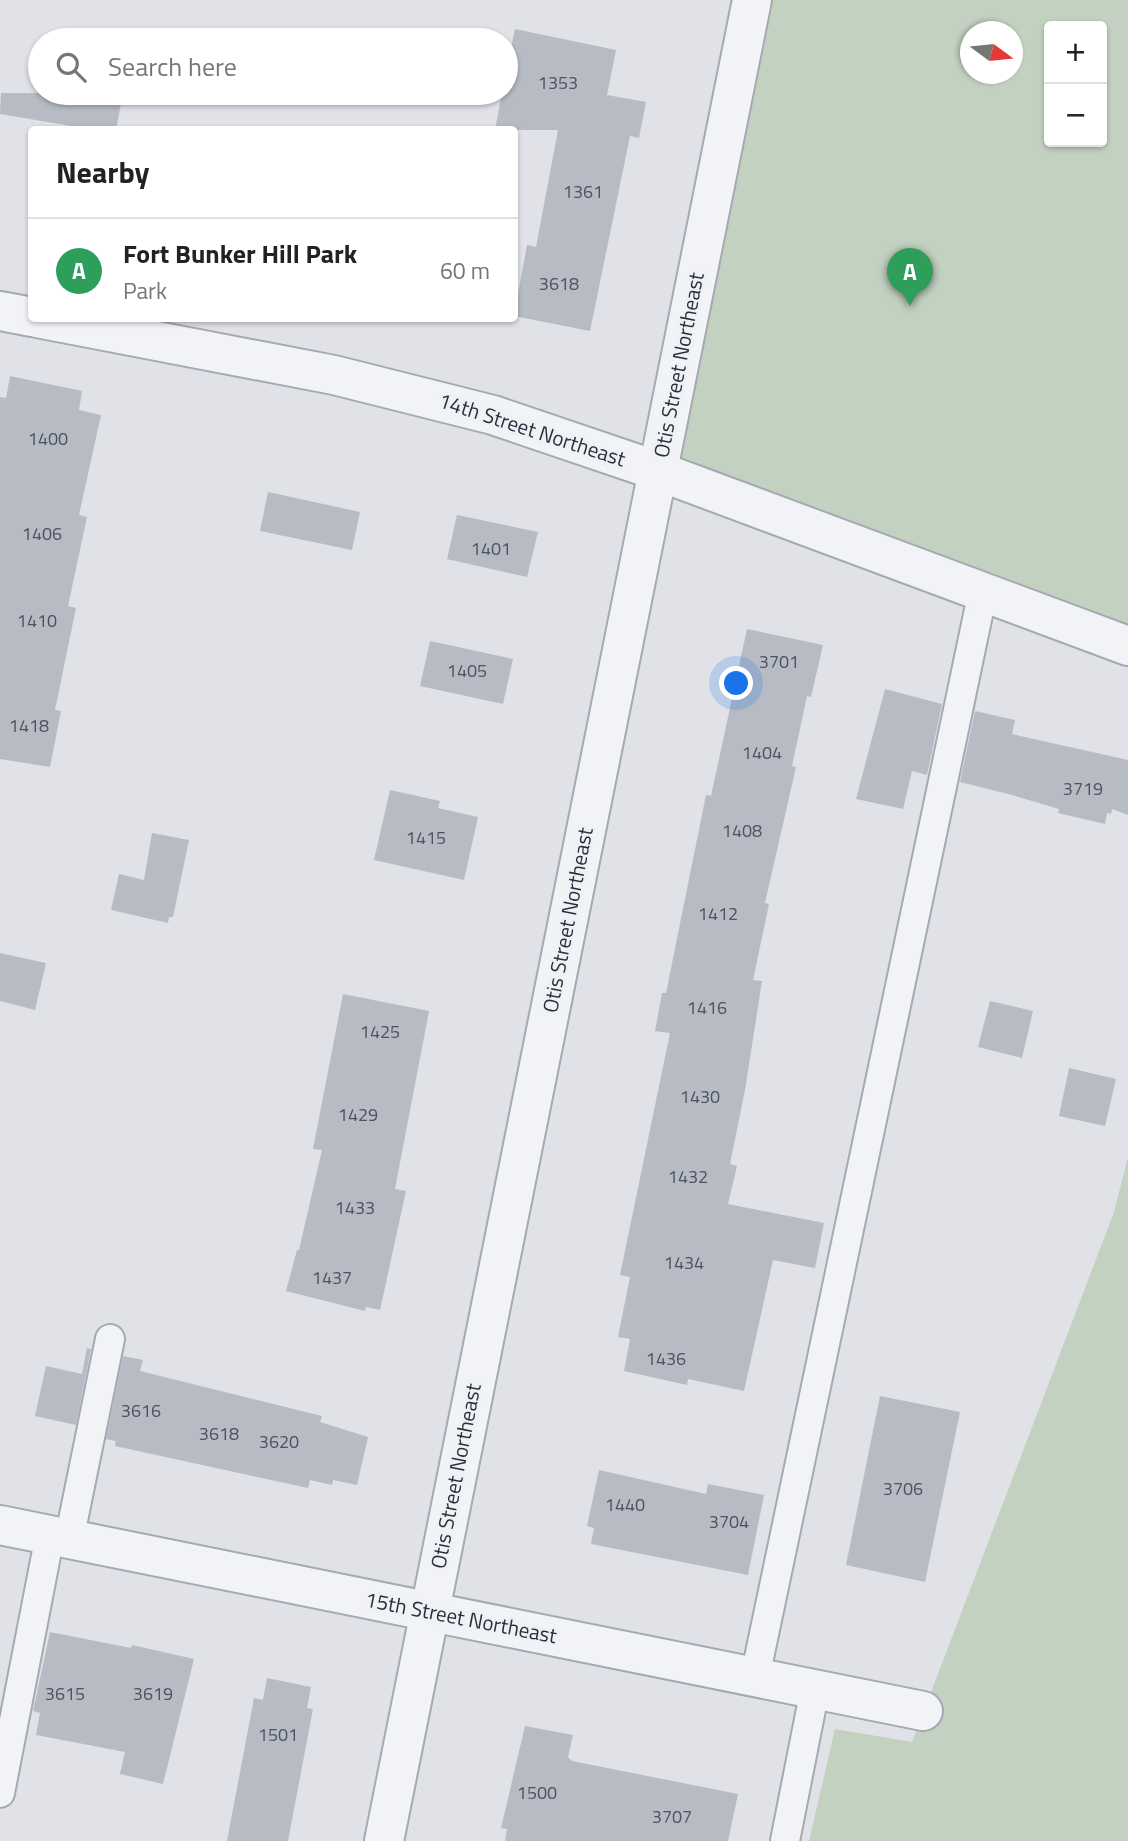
<!DOCTYPE html>
<html lang="en">
<head>
<meta charset="utf-8">
<style>
  :root { --surface:#fff; --page:#f6f6f6; --text:#222; --muted:#767676; --line:#e0e0e0; --accent:#7c3aed }
  body { margin:0; font-family:"Titillium Web",sans-serif; background:var(--page); color:var(--text) }
  .controls { position:absolute; right:21px; top:21px; display:grid; overflow:hidden; border-radius:7px; box-shadow:0 2px 5px #0004 }
  .controls button { width:63px; height:63px; display:grid; place-items:center; padding:0; border:0; border-bottom:2px solid var(--line); background:var(--surface); color:var(--text); font:35px sans-serif }
  .compass { position:absolute; left:960px; top:21px; width:63px; height:63px; border-radius:50%; background:var(--surface); box-shadow:0 2px 5px #0004; rotate:105deg }
  .you { position:absolute; left:737px; top:684px; width:24px; height:24px; margin:-18px; border:5px solid #fff; border-radius:50%; background:#1a73e8; box-shadow:0 0 0 10px #1a73e833 }
  .badge { display:grid; place-items:center; width:46px; height:46px; border-radius:50%; background:var(--accent); color:#fff; font-size:23px; font-weight:700 }
  .pin { position:absolute; translate:-50% -58px; filter:drop-shadow(0 2px 4px #0008) }
  .pin::after { content:''; position:absolute; top:37px; width:24px; height:21px; background:inherit; clip-path:polygon(0 0,100% 0,50% 100%) }
  .list { margin:0; padding:0; list-style:none }
  h2 { display:flex; justify-content:space-between; align-items:center; height:91px; margin:0; padding:0 28px; font-size:30px }
  h2 small { font-size:23px; font-weight:400; color:var(--muted) }
  .list li { display:grid; grid-template-columns:46px 1fr auto; gap:21px; align-items:center; box-sizing:border-box; height:105px; padding:0 28px; border-top:2px solid var(--line) }
  .list b { display:block; font-size:26px; white-space:nowrap }
  .list p { margin:0; font-size:23px; white-space:nowrap; color:var(--muted) }
  .list em { font-size:23px; font-style:normal; color:var(--muted) }
  .icon { flex:none; width:38px; height:38px; fill:none; stroke:currentColor; stroke-width:2; stroke-linecap:round; stroke-linejoin:round }
  .map { position:relative; flex:none; width:1128px; height:1841px; overflow:hidden }
  .search { position:absolute; background:var(--surface); box-shadow:0 2px 5px #0004; left:28px; top:28px; width:490px; height:77px; display:flex; align-items:center; gap:18px; box-sizing:border-box; padding:0 24px; border-radius:38px; color:var(--muted); font-size:26px }
  .panel { position:absolute; background:var(--surface); box-shadow:0 2px 5px #0004; left:28px; top:126px; width:490px; height:196px; border-radius:7px }
  .map>svg:first-child { display:block }
</style>
</head>
<body>
<div class="map">
<svg width="1128" height="1841" viewBox="0 0 1128 1841">
  <rect width="100%" height="100%" fill="#e0e2e8"/>
  <g fill="#c3d1c1" fill-rule="evenodd">
    <path d="M 753,0 L 1128,0 L 1128,646 L 658,471 ZM 1049,26 L 1102,26 L 1102,142 L 1049,142 ZM 970,32 L 1012,32 L 1012,74 L 970,74 Z"/>
    <path d="M 1128,1157 L 1128,1841 L 809,1841 L 835,1729 L 912,1742 L 1114,1212 Z"/>
  </g>
  <g fill="#b7bbc4">
    <path d="M 515,29 L 616,50 L 607,95 L 646,102 L 639,138 L 630,136 L 590,331 L 514,316 L 527,245 L 536,247 L 558,130 L 495,130 L 502,93 L 506,93 L 506,73 Z"/>
    <path d="M 1,93 L 123,93 L 116,130 L 95,130 L 0,114 Z"/>
    <path d="M 10,376 L 82,391 L 79,410 L 101,415 L 79,515 L 87,517 L 68,606 L 76,608 L 55,710 L 61,711 L 50,767 L 0,759 L 0,397 L 6,398 Z"/>
    <path d="M 268,492 L 360,512 L 352,550 L 260,531 Z"/>
    <path d="M 457,515 L 538,532 L 527,577 L 447,559 Z"/>
    <path d="M 747,629 L 823,645 L 811,697 L 807,696 L 792,766 L 796,767 L 765,903 L 769,904 L 753,980 L 762,981 L 745,1090 L 730,1164 L 737,1166 L 728,1204 L 824,1223 L 815,1268 L 773,1260 L 744,1391 L 688,1379 L 687,1385 L 624,1371 L 630,1339 L 618,1337 L 630,1277 L 620,1275 L 670,1033 L 655,1031 L 662,993 L 666,993 L 706,795 L 711,796 Z"/>
    <path d="M 430,641 L 513,659 L 503,704 L 420,686 Z"/>
    <path d="M 885,689 L 942,704 L 927,775 L 912,771 L 903,809 L 856,799 Z"/>
    <path d="M 975,711 L 1015,720 L 1012,734 L 1128,760 L 1128,815 L 1112,809 L 1111,814 L 1107,813 L 1105,824 L 1058,813 L 1059,809 L 1012,795 L 960,782 Z"/>
    <path d="M 390,790 L 440,801 L 438,808 L 478,817 L 464,880 L 374,860 Z"/>
    <path d="M 152,833 L 189,840 L 173,917 L 169,917 L 168,923 L 111,910 L 119,874 L 144,880 Z"/>
    <path d="M 0,953 L 46,963 L 35,1010 L 0,1001 Z"/>
    <path d="M 343,994 L 429,1011 L 395,1189 L 406,1191 L 380,1310 L 366,1307 L 365,1311 L 286,1291 L 297,1250 L 299,1250 L 322,1150 L 313,1149 Z"/>
    <path d="M 990,1001 L 1033,1011 L 1022,1058 L 978,1047 Z"/>
    <path d="M 1069,1068 L 1116,1079 L 1105,1126 L 1059,1116 Z"/>
    <path d="M 87,1348 L 91,1349 L 76,1425 L 35,1416 L 46,1366 L 82,1374 Z"/>
    <path d="M 123,1356 L 143,1360 L 140,1371 L 322,1416 L 320,1422 L 368,1437 L 357,1485 L 333,1480 L 332,1485 L 310,1480 L 308,1488 L 115,1446 L 116,1441 L 106,1439 Z"/>
    <path d="M 880,1396 L 960,1412 L 925,1582 L 846,1565 Z"/>
    <path d="M 599,1470 L 706,1494 L 708,1484 L 764,1495 L 748,1575 L 591,1544 L 594,1528 L 587,1526 Z"/>
    <path d="M 50,1632 L 131,1648 L 132,1645 L 194,1659 L 163,1784 L 120,1774 L 125,1752 L 36,1735 L 40,1713 L 33,1711 Z"/>
    <path d="M 267,1678 L 311,1687 L 307,1708 L 313,1709 L 288,1841 L 227,1841 L 254,1698 L 263,1700 Z"/>
    <path d="M 525,1726 L 573,1735 L 568,1757 L 572,1761 L 738,1794 L 728,1841 L 505,1841 L 507,1829 L 501,1828 Z"/>
  </g>
  <g fill="none" stroke-linecap="round" stroke-linejoin="round">
    <g stroke="#a6a9b2" stroke-width="32">
      <g id="service">
        <path d="M 69,1540 L 110,1339"/>
        <path d="M 755,1677 L 983,591"/>
        <path d="M 0,1793 L 50,1535"/>
        <path d="M 785,1841 L 815,1689"/>
      </g>
    </g>
    <g stroke="#a6a9b2" stroke-width="42">
      <g id="minor">
        <path d="M 0,311 L 32,317"/>
        <path d="M 37,318 L 334,375 L 493,415 L 658,471 L 1128,646"/>
        <path d="M 0,1525 L 923,1711"/>
        <path d="M 384,1841 L 752,0"/>
      </g>
    </g>
    <use href="#service" stroke="#f2f3f6" stroke-width="28"/>
    <use href="#minor" stroke="#f2f3f6" stroke-width="38"/>
  </g>
  <g text-anchor="middle" stroke-width="6" stroke-linejoin="round" paint-order="stroke">
    <g font-size="18" fill="#4d5260">
      <text x="558" y="89">1353</text>
      <text x="583" y="198">1361</text>
      <text x="559" y="290">3618</text>
      <text x="48" y="445">1400</text>
      <text x="42" y="540">1406</text>
      <text x="491" y="555">1401</text>
      <text x="37" y="627">1410</text>
      <text x="779" y="668">3701</text>
      <text x="467" y="677">1405</text>
      <text x="29" y="732">1418</text>
      <text x="762" y="759">1404</text>
      <text x="1083" y="795">3719</text>
      <text x="742" y="837">1408</text>
      <text x="426" y="844">1415</text>
      <text x="718" y="920">1412</text>
      <text x="707" y="1014">1416</text>
      <text x="380" y="1038">1425</text>
      <text x="700" y="1103">1430</text>
      <text x="358" y="1121">1429</text>
      <text x="688" y="1183">1432</text>
      <text x="355" y="1214">1433</text>
      <text x="684" y="1269">1434</text>
      <text x="332" y="1284">1437</text>
      <text x="666" y="1365">1436</text>
      <text x="141" y="1417">3616</text>
      <text x="219" y="1440">3618</text>
      <text x="279" y="1448">3620</text>
      <text x="903" y="1495">3706</text>
      <text x="625" y="1511">1440</text>
      <text x="729" y="1528">3704</text>
      <text x="65" y="1700">3615</text>
      <text x="153" y="1700">3619</text>
      <text x="278" y="1741">1501</text>
      <text x="537" y="1799">1500</text>
      <text x="672" y="1823">3707</text>
    </g>
    <g font-size="21" fill="#2a2f3e" stroke="#eff1f5">
      <text transform="translate(679 365) rotate(-79)" y="7">Otis Street Northeast</text>
      <text transform="translate(532 430) rotate(18)" y="7">14th Street Northeast</text>
      <text transform="translate(568 920) rotate(-79)" y="7">Otis Street Northeast</text>
      <text transform="translate(456 1476) rotate(-79)" y="7">Otis Street Northeast</text>
      <text transform="translate(461 1618) rotate(11)" y="7">15th Street Northeast</text>
    </g>
  </g>
</svg>
<div class="controls">
<button>+</button>
<button>−</button>
</div>
<svg class="compass" viewBox="-18 -18 36 36"><path d="M0-13l5 13h-10z" fill="#e53935"/><path d="M0 13l5-13h-10z" fill="#767676"/></svg>
<div class="you"></div>
<div class="pin badge" style="left:910px;top:306px;background:#2e9e5b">A</div>
<div class="search"><svg class="icon" aria-label="search" viewBox="0 0 24 24"><circle cx="10" cy="10" r="6"/><path d="M15 15l6 6"/></svg>Search here</div>
<section class="panel">
<h2>Nearby<small></small></h2>
<ul class="list">
<li><span class="badge" style="background:#2e9e5b">A</span><div><b>Fort Bunker Hill Park</b><p>Park</p></div><em>60 m</em></li>
</ul>
</section>
</div>
</body>
</html>
